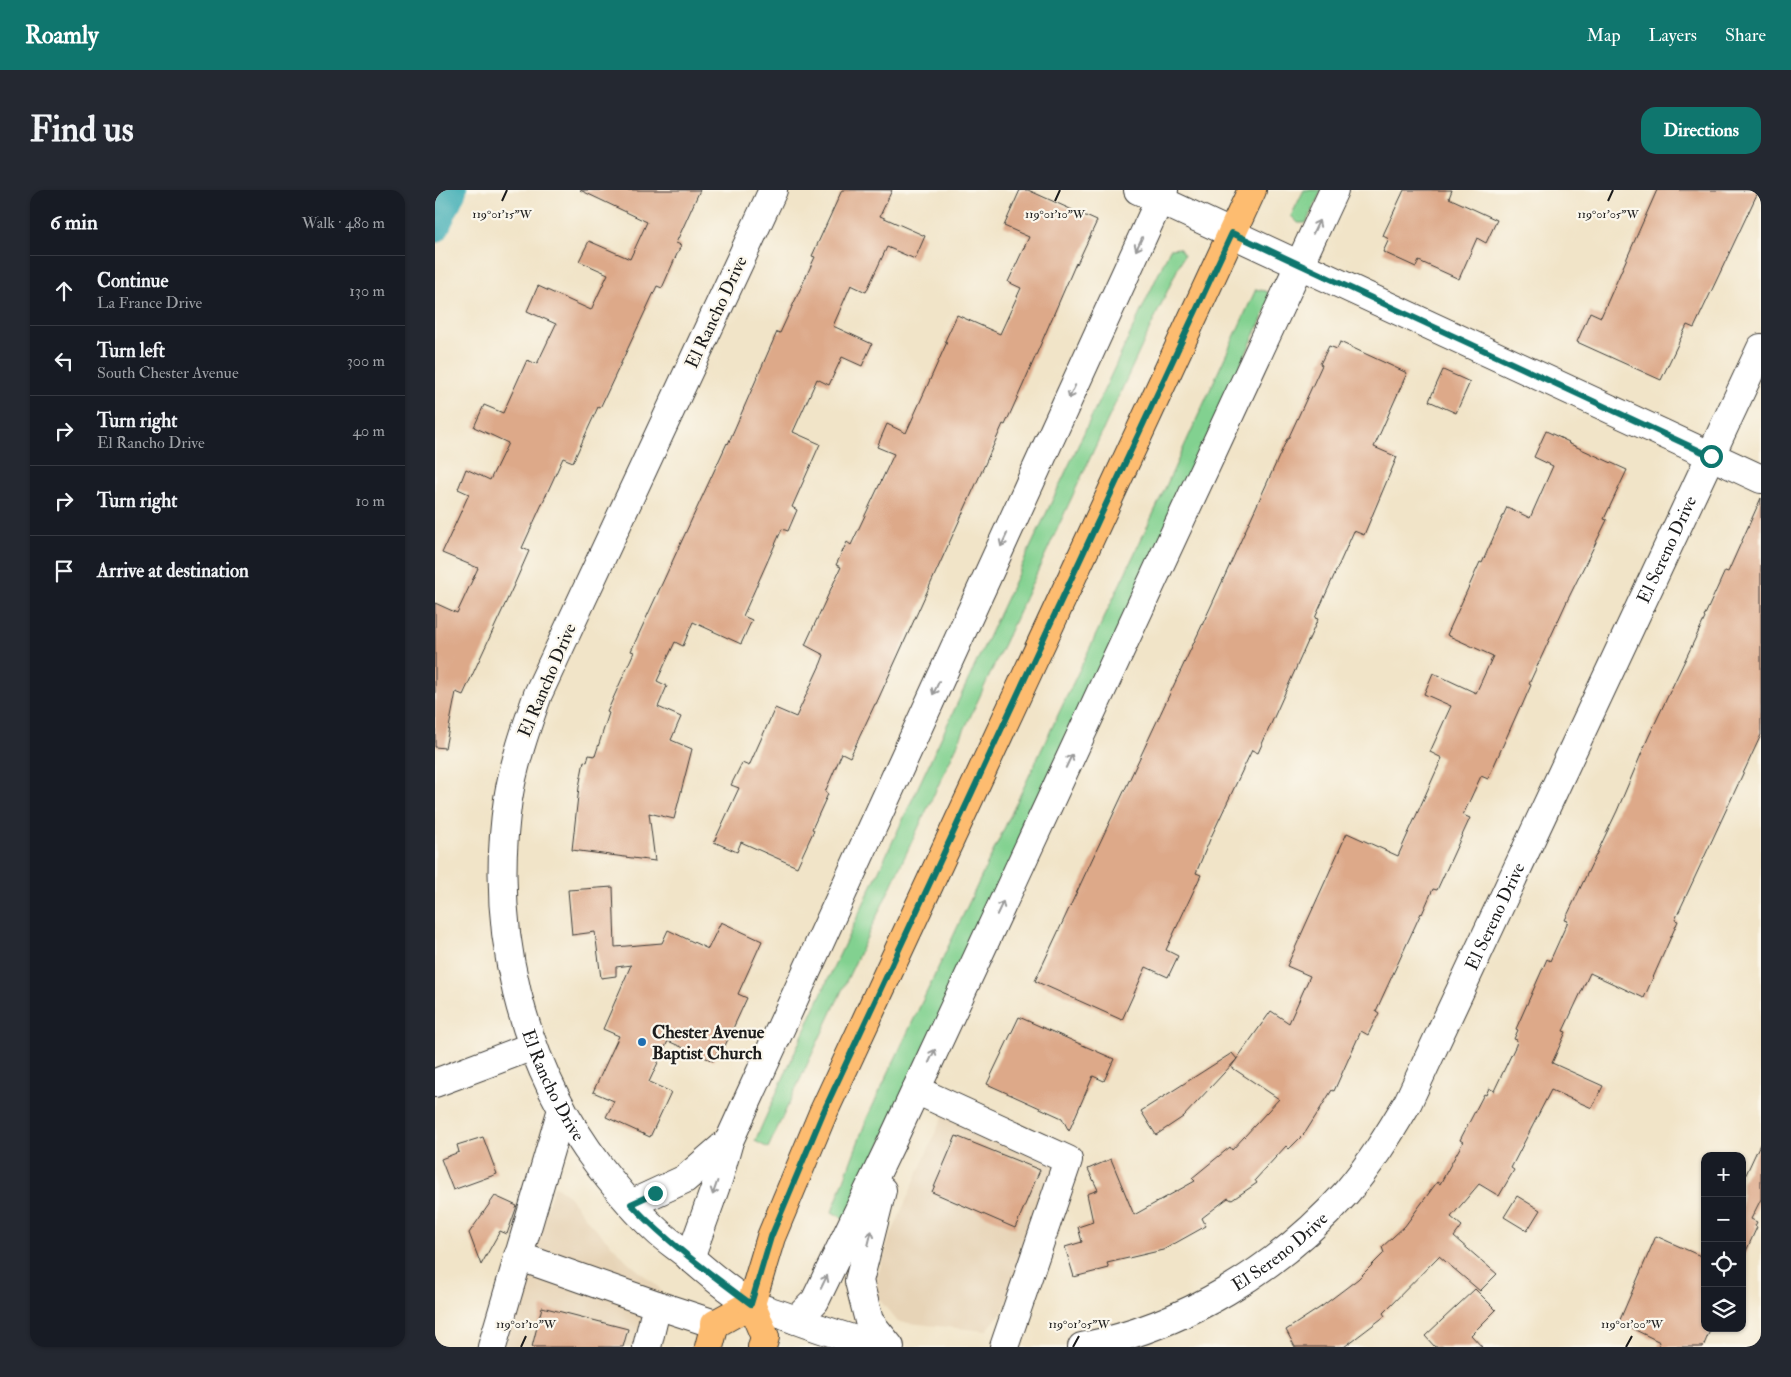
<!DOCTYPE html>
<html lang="en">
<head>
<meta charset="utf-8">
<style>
  :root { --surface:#171b24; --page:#242831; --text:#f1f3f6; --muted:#9ea1a6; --line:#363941; --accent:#0f766e }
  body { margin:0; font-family:"IM FELL Double Pica",serif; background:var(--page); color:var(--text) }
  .controls { position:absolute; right:15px; bottom:15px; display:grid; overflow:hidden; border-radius:10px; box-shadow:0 1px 4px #0004 }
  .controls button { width:45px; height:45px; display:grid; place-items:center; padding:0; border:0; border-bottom:1px solid var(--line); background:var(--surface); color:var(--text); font:25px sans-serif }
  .stop { position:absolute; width:15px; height:15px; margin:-11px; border:4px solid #0f766e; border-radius:50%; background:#fff }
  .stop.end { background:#0f766e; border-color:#fff; box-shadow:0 1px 5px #0008 }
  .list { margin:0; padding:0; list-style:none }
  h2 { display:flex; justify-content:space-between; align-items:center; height:65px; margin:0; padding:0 20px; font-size:21px }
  h2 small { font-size:16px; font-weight:400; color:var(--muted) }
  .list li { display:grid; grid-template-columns:32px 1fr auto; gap:15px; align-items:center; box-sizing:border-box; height:70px; padding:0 20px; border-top:1px solid var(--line) }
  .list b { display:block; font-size:19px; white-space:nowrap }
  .list p { margin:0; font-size:16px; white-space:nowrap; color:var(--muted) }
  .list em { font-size:16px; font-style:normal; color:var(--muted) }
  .icon { flex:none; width:28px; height:28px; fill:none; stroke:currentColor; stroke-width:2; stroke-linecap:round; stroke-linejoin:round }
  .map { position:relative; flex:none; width:1326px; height:1157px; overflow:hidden; border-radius:15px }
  header { display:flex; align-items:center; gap:30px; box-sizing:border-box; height:70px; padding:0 25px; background:var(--accent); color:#fff }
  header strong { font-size:24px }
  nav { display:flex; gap:28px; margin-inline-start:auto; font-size:18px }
  .intro { display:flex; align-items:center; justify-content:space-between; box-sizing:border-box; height:120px; padding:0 30px }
  h1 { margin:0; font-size:35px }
  .button { padding:12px 22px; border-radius:15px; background:var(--accent); color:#fff; font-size:18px; font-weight:700 }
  main { display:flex; gap:30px; padding:0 30px }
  aside { flex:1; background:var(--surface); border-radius:15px; box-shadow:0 1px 4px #0004 }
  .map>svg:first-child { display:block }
</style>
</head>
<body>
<header>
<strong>Roamly</strong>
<nav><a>Map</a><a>Layers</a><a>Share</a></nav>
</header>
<div class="intro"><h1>Find us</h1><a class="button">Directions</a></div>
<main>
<aside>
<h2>6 min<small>Walk · 480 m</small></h2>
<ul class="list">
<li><svg class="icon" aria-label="ahead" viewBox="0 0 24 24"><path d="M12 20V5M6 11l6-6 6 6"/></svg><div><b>Continue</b><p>La France Drive</p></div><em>130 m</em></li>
<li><svg class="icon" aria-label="left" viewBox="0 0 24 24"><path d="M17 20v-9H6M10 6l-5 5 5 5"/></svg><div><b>Turn left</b><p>South Chester Avenue</p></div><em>300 m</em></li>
<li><svg class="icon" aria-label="right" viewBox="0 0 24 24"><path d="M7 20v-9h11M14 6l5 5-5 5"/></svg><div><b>Turn right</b><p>El Rancho Drive</p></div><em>40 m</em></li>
<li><svg class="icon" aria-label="right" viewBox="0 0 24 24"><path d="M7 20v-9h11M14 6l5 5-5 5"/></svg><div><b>Turn right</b></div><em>10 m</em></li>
<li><svg class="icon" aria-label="arrive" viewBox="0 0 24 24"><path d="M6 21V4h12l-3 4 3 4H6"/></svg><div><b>Arrive at destination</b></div></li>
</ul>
</aside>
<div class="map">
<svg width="1326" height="1157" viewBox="0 0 1326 1157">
  <rect width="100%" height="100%" fill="#fbf7ec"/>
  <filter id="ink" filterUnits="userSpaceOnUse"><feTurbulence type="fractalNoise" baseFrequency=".02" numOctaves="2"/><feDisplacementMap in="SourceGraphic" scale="10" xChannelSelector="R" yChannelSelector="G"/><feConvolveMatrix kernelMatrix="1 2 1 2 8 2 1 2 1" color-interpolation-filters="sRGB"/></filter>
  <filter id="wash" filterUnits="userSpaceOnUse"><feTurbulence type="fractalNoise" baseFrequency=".0096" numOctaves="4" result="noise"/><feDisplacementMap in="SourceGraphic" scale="20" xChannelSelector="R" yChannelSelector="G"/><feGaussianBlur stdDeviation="1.12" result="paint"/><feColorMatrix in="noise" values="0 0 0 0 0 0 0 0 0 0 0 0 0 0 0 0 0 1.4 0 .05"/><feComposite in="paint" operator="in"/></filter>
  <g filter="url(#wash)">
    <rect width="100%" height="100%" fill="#f1e4c8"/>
    <g fill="#e7d4b7">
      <path d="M 508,925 L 622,977 L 568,1121 L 551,1141 L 463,1132 L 438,1102 L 453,1052 Z"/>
      <path d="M 119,995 L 132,1004 L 155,1033 L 193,1072 L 224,1098 L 229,1106 L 217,1157 L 70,1157 Z"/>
    </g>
    <g fill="#82d190" stroke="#4f7656">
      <path d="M 869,0 L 887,0 L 871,33 L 863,33 L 856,26 Z"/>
      <path d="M 744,58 L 749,65 L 525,549 L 333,958 L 320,951 L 381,815 L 735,59 Z"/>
      <path d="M 821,99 L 830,101 L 838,105 L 411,1030 L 397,1022 L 432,928 L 721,318 Z"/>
    </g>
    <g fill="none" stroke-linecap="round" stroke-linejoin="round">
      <path stroke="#3aacb4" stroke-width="28" d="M 0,39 L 18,0"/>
    </g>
    <g id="blocks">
      <g fill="#dda989">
        <path d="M 145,0 L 265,0 L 241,53 L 246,55 L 227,98 L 222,96 L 165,218 L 163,217 L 138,272 L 128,268 L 87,358 L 94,361 L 79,395 L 28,505 L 21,502 L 10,558 L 0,557 L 0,413 L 22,423 L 43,378 L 7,363 L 34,304 L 23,299 L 31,279 L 55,290 L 73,253 L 39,237 L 49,215 L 68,223 L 92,170 L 102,174 L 121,134 L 92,121 L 103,96 L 156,120 L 173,84 L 144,71 L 154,51 L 195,69 L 212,32 Z"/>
        <path d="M 407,0 L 457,0 L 445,26 L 490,46 L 480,69 L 452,57 L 431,102 L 416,95 L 398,136 L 437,154 L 427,176 L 407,167 L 394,195 L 382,189 L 358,242 L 385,254 L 357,317 L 362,320 L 353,341 L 347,339 L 308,426 L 317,430 L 306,454 L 258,432 L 248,456 L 240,452 L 222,491 L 232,496 L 223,517 L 246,527 L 236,550 L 257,559 L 239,629 L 214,623 L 220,671 L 137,660 L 144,597 L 149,571 L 152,572 L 154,565 L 160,566 L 174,523 L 172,522 L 199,462 L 196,461 L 292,253 L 293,254 L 342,142 L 345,143 L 380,67 L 377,66 Z"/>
        <path d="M 585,0 L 593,0 L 662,31 L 642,74 L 641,73 L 588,195 L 570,235 L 568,234 L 551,272 L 441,514 L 440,514 L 415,567 L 407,563 L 390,602 L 393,604 L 377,639 L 379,640 L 362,677 L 306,652 L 302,662 L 279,652 L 304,598 L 296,595 L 307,573 L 314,576 L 340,518 L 361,527 L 386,473 L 389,465 L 370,455 L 406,377 L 401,375 L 412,352 L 416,355 L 459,264 L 442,257 L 452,234 L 471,243 L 512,152 L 510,151 L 522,125 L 565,144 L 586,98 L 573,92 L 594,47 L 569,36 Z"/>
        <path d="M 969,0 L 1017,0 L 1014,8 L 1062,30 L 1051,53 L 1042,48 L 1024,89 L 984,71 L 981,77 L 948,62 L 954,49 L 948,46 L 949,43 Z"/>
        <path d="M 1222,0 L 1324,0 L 1259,138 L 1252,135 L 1226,190 L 1142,152 L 1155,122 L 1166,127 Z"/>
        <path d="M 905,152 L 972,183 L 939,257 L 962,267 L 929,345 L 919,341 L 880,428 L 883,429 L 823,563 L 817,560 L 776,647 L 761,683 L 766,685 L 731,760 L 743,766 L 733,787 L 711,777 L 687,830 L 600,791 L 777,414 L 852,249 L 853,249 L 887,175 L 885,174 L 894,156 L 902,159 Z"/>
        <path d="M 1008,180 L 1035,192 L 1021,223 L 994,211 Z"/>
        <path d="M 1111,241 L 1134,252 L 1133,253 L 1192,280 L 1169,329 L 1172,330 L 1133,409 L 1094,494 L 1096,495 L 1086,518 L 1085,517 L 1053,589 L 1046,586 L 1028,625 L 1035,628 L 1002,700 L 998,699 L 987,724 L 986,723 L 941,821 L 944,823 L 933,845 L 926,841 L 899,901 L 897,900 L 870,943 L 854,959 L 851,956 L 820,990 L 822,993 L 797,1010 L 793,1008 L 767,1028 L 771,1036 L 728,1060 L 672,1073 L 674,1078 L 639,1087 L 630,1057 L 647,1052 L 643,1037 L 658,1032 L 652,1004 L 663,1000 L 653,979 L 676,969 L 699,1025 L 760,991 L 757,988 L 795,957 L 797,960 L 844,909 L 796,877 L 836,821 L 854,833 L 875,786 L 852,776 L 912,643 L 963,666 L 1007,568 L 995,562 L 1016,516 L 989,504 L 998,483 L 1041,503 L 1058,466 L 1012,445 L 1045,372 L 1047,373 L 1072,317 L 1095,328 L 1118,276 L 1099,267 Z"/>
        <path d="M 1326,308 L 1326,545 L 1240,730 L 1243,731 L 1209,808 L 1155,783 L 1128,841 L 1131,842 L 1117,873 L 1168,896 L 1157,918 L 1116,900 L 1076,978 L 1079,980 L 1064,1006 L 1044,994 L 1016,1027 L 1027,1036 L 1019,1047 L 1062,1084 L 1045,1101 L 1004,1066 L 948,1123 L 950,1126 L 909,1157 L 860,1157 L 851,1140 L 886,1117 L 923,1089 L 949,1063 L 947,1057 L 970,1036 L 1002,992 L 1005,994 L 1028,952 L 1025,950 L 1049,904 L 1051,905 L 1054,898 L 1059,901 L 1081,855 L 1082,850 L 1079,849 L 1083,840 L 1081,839 L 1112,769 L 1115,771 L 1133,731 L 1130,730 L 1182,621 L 1213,548 L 1270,428 L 1269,427 L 1290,381 L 1293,382 Z"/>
        <path d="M 178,697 L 180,757 L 227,753 L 233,740 L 273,759 L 286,732 L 327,751 L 303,804 L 312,808 L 288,860 L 284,858 L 278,871 L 233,851 L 214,892 L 236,902 L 215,947 L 171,927 L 179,911 L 158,902 L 184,846 L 168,839 L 196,775 L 181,777 L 181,786 L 166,788 L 160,742 L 137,745 L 133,700 Z"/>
        <path d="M 584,827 L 679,869 L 669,891 L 658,886 L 634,941 L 627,928 L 552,894 Z"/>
        <path d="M 797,863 L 802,869 L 748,927 L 721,945 L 706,921 Z"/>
        <path d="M 521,946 L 605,980 L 580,1038 L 497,1002 Z"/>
        <path d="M 48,947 L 62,984 L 18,1000 L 6,969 L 24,962 L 22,955 Z"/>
        <path d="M 1326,952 L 1326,1009 L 1316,1029 L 1322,1032 L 1320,1036 L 1322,1037 L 1307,1070 L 1307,993 Z"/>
        <path d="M 60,1006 L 82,1016 L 72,1044 L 65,1041 L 46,1075 L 34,1043 Z"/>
        <path d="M 1082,1006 L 1105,1020 L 1092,1041 L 1069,1027 Z"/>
        <path d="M 1221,1046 L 1270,1068 L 1270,1138 L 1276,1138 L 1268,1157 L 1223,1157 L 1225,1152 L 1184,1132 Z"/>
        <path d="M 1040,1099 L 1061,1120 L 1036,1145 L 1047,1157 L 1000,1157 L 990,1146 Z"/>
        <path d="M 107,1117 L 193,1139 L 188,1157 L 97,1157 Z"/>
      </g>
    </g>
  </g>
  <g filter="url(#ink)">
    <use href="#blocks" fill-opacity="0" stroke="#3c3a36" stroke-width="1"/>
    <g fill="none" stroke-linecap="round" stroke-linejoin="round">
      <g stroke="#3c3a36" stroke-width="30">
        <g id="minor">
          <path id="s1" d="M 338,0 L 103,504 C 91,538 79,573 73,609 C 54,739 85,872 165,977 C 182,999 200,1021 221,1040 C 230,1049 241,1056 251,1064 C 271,1081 292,1100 314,1113 C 325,1119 339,1122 350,1126 C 382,1138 414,1149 447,1157"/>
          <path d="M 703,0 L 1326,289"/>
          <path d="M 0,893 L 98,856"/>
          <path d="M 481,900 L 633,970 L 569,1157"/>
          <path d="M 447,1000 L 424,1091 L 434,1131 L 455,1157"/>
          <path d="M 196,1014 L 250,989 L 294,951"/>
          <path d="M 83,1066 L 222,1115 L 212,1157"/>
          <path d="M 255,1068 L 284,987 L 294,951 L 729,0"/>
          <path d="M 222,1115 L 280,1134"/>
          <path d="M 361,1130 L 380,1111 L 460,945 L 899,0"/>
          <path d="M 57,1157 L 127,919"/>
          <path id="s2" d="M 647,1157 C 749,1136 842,1080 911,1003 C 935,975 954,944 973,912 L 1326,158"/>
        </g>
      </g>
      <g stroke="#3c3a36" stroke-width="30">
        <g id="major">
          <path d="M 274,1157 L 280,1134 L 316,1114"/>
          <path d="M 327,1157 L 330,1147 L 316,1114 L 336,1047 L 388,923 L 817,0"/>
        </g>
      </g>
      <use href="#minor" stroke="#fff" stroke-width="28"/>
      <use href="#major" stroke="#fdbc70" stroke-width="28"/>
    </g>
    <defs><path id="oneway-shaft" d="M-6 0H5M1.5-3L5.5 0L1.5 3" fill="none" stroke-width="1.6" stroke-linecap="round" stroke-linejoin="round" transform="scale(1.25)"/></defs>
    <g stroke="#999">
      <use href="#oneway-shaft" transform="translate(881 37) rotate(-65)"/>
      <use href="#oneway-shaft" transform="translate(704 54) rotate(115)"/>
      <use href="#oneway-shaft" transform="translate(637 202) rotate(115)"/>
      <use href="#oneway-shaft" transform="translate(569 350) rotate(115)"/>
      <use href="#oneway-shaft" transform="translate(501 498) rotate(115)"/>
      <use href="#oneway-shaft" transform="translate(634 571) rotate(-65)"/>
      <use href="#oneway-shaft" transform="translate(565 718) rotate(-65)"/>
      <use href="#oneway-shaft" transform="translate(497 866) rotate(-65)"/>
      <use href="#oneway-shaft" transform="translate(280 998) rotate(109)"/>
      <use href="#oneway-shaft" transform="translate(435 1048) rotate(-76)"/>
      <use href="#oneway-shaft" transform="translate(389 1092) rotate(-64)"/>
    </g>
  </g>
  <g fill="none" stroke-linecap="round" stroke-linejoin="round" filter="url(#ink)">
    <path stroke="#0f766e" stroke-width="6" d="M 220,1003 L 196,1014 C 232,1052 274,1083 316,1114 L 336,1047 L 388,923 L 797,43 L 1276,266"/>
  </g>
  <path fill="none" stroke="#1c1c1c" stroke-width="2" d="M 67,11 L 72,0M 620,11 L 625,0M 1173,11 L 1178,0M 86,1157 L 91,1146M 638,1157 L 644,1146M 1191,1157 L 1197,1146"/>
  <circle fill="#1f6fb2" stroke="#fbf7ec" stroke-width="2" cx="207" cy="852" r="5"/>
  <g text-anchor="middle" stroke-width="4.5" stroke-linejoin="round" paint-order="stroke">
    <g font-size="18" fill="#1c1c1c" stroke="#fbf7ec">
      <text transform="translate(281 122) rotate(-65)" y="6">El Rancho Drive</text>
      <text dy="6" stroke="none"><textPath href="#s2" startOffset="1031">El Sereno Drive</textPath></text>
      <text transform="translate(112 490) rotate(-67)" y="6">El Rancho Drive</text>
      <text dy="6" stroke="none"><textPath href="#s2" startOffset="626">El Sereno Drive</textPath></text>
      <text dy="6" stroke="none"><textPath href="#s1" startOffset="960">El Rancho Drive</textPath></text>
      <text dy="6" stroke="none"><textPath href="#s2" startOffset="222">El Sereno Drive</textPath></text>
    </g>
    <g font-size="18" font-weight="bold" fill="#1c1c1c" stroke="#fbf7ec" text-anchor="start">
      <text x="217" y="848">Chester Avenue<tspan x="217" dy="21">Baptist Church</tspan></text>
    </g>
  </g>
  <g font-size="12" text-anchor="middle" fill="#1c1c1c" stroke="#fbf7ec" stroke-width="4.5" stroke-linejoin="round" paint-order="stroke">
    <text x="67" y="28">119°01'15"W</text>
    <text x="620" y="28">119°01'10"W</text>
    <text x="1173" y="28">119°01'05"W</text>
    <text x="1197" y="1138">119°01'00"W</text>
    <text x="91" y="1138">119°01'10"W</text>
    <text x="644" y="1138">119°01'05"W</text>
  </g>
</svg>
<div class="controls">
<button>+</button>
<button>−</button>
<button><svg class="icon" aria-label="locate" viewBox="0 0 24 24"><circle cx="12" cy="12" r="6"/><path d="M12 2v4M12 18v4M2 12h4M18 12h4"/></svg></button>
<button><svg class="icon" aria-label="layers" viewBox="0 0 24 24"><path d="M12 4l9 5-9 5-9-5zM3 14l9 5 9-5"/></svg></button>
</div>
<div class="stop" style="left:1276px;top:266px"></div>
<div class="stop end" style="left:220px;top:1003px"></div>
</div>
</main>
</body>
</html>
